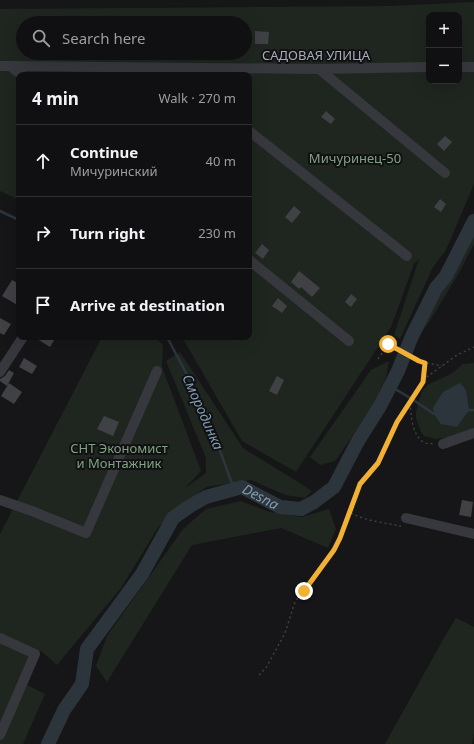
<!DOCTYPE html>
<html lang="en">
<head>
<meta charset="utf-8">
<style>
  :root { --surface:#101012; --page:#1e1e20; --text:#f1f3f6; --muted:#9c9d9f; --line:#303032 }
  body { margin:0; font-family:"Noto Sans",sans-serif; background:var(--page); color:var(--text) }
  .controls { position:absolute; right:12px; top:12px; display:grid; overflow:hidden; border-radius:8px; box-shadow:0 4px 16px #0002 }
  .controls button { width:36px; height:36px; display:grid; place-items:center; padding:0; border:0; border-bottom:1px solid var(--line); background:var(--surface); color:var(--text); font:20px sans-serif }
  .stop { position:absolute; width:12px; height:12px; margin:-9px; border:3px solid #f2b134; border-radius:50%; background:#fff }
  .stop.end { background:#f2b134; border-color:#fff; box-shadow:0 1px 4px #0008 }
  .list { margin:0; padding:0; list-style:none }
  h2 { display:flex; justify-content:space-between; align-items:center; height:52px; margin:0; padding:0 16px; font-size:17px }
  h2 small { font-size:13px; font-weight:400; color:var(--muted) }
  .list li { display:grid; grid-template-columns:26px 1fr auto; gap:12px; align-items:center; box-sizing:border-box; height:72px; padding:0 16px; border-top:1px solid var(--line) }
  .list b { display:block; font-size:15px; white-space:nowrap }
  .list p { margin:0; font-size:13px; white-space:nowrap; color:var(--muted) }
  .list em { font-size:13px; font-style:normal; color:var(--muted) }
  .icon { flex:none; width:22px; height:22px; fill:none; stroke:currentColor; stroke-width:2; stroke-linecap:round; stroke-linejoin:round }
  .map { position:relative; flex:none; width:474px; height:744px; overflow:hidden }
  .search { position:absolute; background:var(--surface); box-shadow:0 4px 16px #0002; left:16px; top:16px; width:236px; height:44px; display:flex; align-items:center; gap:10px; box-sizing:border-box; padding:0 14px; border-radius:22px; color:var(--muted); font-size:15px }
  .panel { position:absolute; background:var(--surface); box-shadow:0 4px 16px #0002; left:16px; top:72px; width:236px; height:268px; border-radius:8px }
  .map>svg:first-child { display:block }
</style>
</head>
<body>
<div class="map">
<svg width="474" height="744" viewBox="0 0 474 744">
  <rect width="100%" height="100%" fill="#161618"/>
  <g fill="#1e261f" fill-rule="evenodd">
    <path d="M 474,2 L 474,184 L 446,250 L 433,267 L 400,339 L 394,335 L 419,259 L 414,264 L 391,327 L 296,472 L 242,441 L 182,337 L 249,337 L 249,75 L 19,75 L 19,200 L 0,191 L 0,9 L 391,6 ZM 429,15 L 459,15 L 459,81 L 429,81 ZM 23,23 L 245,23 L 245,53 L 23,53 Z"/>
    <path d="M 474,225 L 474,244 L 460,271 L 431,319 L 417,338 L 408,338 L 417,320 L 438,289 L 449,277 Z"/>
    <path d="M 102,337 L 154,337 L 163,345 L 162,367 L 201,471 L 185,488 L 206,473 L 206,458 L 166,361 L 180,352 L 243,448 L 295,480 L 312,491 L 305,498 L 285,495 L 251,480 L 206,487 L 159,526 L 121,588 L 57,665 L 40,650 L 25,684 L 45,694 L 23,744 L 0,744 L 0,534 Z"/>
    <path d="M 389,361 L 386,377 L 372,408 L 335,461 L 320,465 L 310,457 L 371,370 Z"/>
    <path d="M 474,363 L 474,428 L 459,436 L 436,439 L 424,436 L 420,430 L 416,418 L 416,411 L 422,391 L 429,384 L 451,374 L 463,364 Z"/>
    <path d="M 241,501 L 270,512 L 302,517 L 329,509 L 336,529 L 328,548 L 281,528 L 192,545 L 107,682 L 96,666 L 107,636 L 183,529 L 206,509 Z"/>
    <path d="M 456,618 L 474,627 L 474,733 L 472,744 L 385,744 L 444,638 Z"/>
  </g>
  <path fill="#2c353c" d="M 460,383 L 466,390 L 469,410 L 457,427 L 441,424 L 434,414 L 433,408 L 443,392 Z"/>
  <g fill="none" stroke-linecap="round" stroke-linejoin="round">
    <g stroke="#2c353c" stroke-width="2.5">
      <path d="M 0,211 L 19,220"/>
      <path d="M 167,337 L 204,407 L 234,489"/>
      <path d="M 390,386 L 412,399 L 434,414 L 436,414"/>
      <path d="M 467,410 L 474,410"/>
    </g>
    <path stroke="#2c353c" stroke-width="14" id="s1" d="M 48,744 L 64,710 L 82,684 L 87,649 L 142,574 L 173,518 L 190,506 L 206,497 L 242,487 L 280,507 L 301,509 L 314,502 L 334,487 L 358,441 L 380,406 L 398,371 L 412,336 L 436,288 L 446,276 L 474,221"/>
  </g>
  <g fill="#404145">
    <path d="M 255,31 L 269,32 L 268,44 L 255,44 Z"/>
    <path d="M 326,111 L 335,119 L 331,124 L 321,117 Z"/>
    <path d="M 445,136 L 452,142 L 444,151 L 437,144 Z"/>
    <path d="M 440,199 L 446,204 L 441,212 L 434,207 Z"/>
    <path d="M 294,206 L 301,212 L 292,223 L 285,217 Z"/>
    <path d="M 262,244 L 269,250 L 263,259 L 255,253 Z"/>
    <path d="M 299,271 L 320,288 L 312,297 L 301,287 L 299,289 L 291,282 Z"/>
    <path d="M 12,280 L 19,284 L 19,306 L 2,296 Z"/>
    <path d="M 351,294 L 357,299 L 351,307 L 345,302 Z"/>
    <path d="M 278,298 L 287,306 L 282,313 L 272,306 Z"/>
    <path d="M 0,318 L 11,324 L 4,335 L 0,333 Z"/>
    <path d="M 34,337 L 56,337 L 50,347 Z"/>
    <path d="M 24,358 L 37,366 L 32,374 L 19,367 Z"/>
    <path d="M 9,370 L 14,373 L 7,386 L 0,381 L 0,379 L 5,376 Z"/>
    <path d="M 277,376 L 284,380 L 277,395 L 269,391 Z"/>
    <path d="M 9,383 L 22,392 L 14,404 L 1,396 Z"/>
    <path d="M 104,416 L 119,422 L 113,436 L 97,429 Z"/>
    <path d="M 462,500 L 473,502 L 471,517 L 459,515 Z"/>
  </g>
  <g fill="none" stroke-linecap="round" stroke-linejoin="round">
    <g stroke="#3d3f44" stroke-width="1.5" stroke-dasharray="2 3" stroke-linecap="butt">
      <path d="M 378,359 L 388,345 L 419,361 L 442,366"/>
      <path d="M 423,380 L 425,363"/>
      <path d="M 410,403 C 411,415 412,437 425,443 C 428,444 432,443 435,444"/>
      <path d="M 351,513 C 366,521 385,523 401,526"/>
      <path d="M 259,675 L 266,668 L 285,633 L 295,602 L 334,550 L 340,538 L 360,484 L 377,463 L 397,422 L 424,379 L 457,355 L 474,347"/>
    </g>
    <g stroke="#37383d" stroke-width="10">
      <path d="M 0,66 L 10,66 L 22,75"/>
      <path d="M 10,66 L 319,69 L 429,67"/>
      <path d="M 459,67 L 474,67"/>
      <path d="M 319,69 L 445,173"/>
      <path d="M 249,131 L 407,256"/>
      <path d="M 249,260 L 349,341"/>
      <path d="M 0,372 L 23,337"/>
      <path d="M 443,444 L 474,433"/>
      <path d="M 0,500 L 32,511 L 86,533 L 157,371"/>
      <path d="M 406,518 L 474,534"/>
      <path d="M 0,638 L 35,654 L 0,735"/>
    </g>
  </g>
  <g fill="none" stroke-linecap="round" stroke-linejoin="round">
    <path stroke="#f2b134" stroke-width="5" d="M 304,591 L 334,550 L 340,538 L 360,484 L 378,463 L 397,422 L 423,382 L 425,363 L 419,361 L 388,344"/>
  </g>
  <g text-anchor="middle" stroke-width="4" stroke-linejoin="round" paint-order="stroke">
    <g font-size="13" fill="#a8adb8" stroke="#111113">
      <text x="316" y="60">САДОВАЯ УЛИЦА</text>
    </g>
    <g font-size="13" fill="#7fa381" stroke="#111113">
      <text x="355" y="163">Мичуринец-50</text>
      <text x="119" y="453">СНТ Экономист<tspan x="119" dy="15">и Монтажник</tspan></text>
    </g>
    <g font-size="14" font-style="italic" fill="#7f9bb3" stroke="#111113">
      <text transform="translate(203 412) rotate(66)" y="5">Смородинка</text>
      <text dy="5" stroke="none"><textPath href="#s1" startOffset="359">Desna</textPath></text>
    </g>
  </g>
</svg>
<div class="controls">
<button>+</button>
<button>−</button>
</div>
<div class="stop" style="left:388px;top:344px"></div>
<div class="stop end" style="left:304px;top:591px"></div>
<div class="search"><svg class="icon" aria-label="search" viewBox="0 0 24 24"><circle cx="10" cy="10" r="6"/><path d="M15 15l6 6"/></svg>Search here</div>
<section class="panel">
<h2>4 min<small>Walk · 270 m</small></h2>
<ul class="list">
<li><svg class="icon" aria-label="ahead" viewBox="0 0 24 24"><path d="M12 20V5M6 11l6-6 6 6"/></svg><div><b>Continue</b><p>Мичуринский</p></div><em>40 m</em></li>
<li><svg class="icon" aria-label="right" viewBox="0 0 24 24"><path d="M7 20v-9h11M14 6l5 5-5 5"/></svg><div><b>Turn right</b></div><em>230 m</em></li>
<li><svg class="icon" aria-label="arrive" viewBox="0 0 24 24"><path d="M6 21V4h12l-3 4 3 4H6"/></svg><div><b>Arrive at destination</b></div></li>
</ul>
</section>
</div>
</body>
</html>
